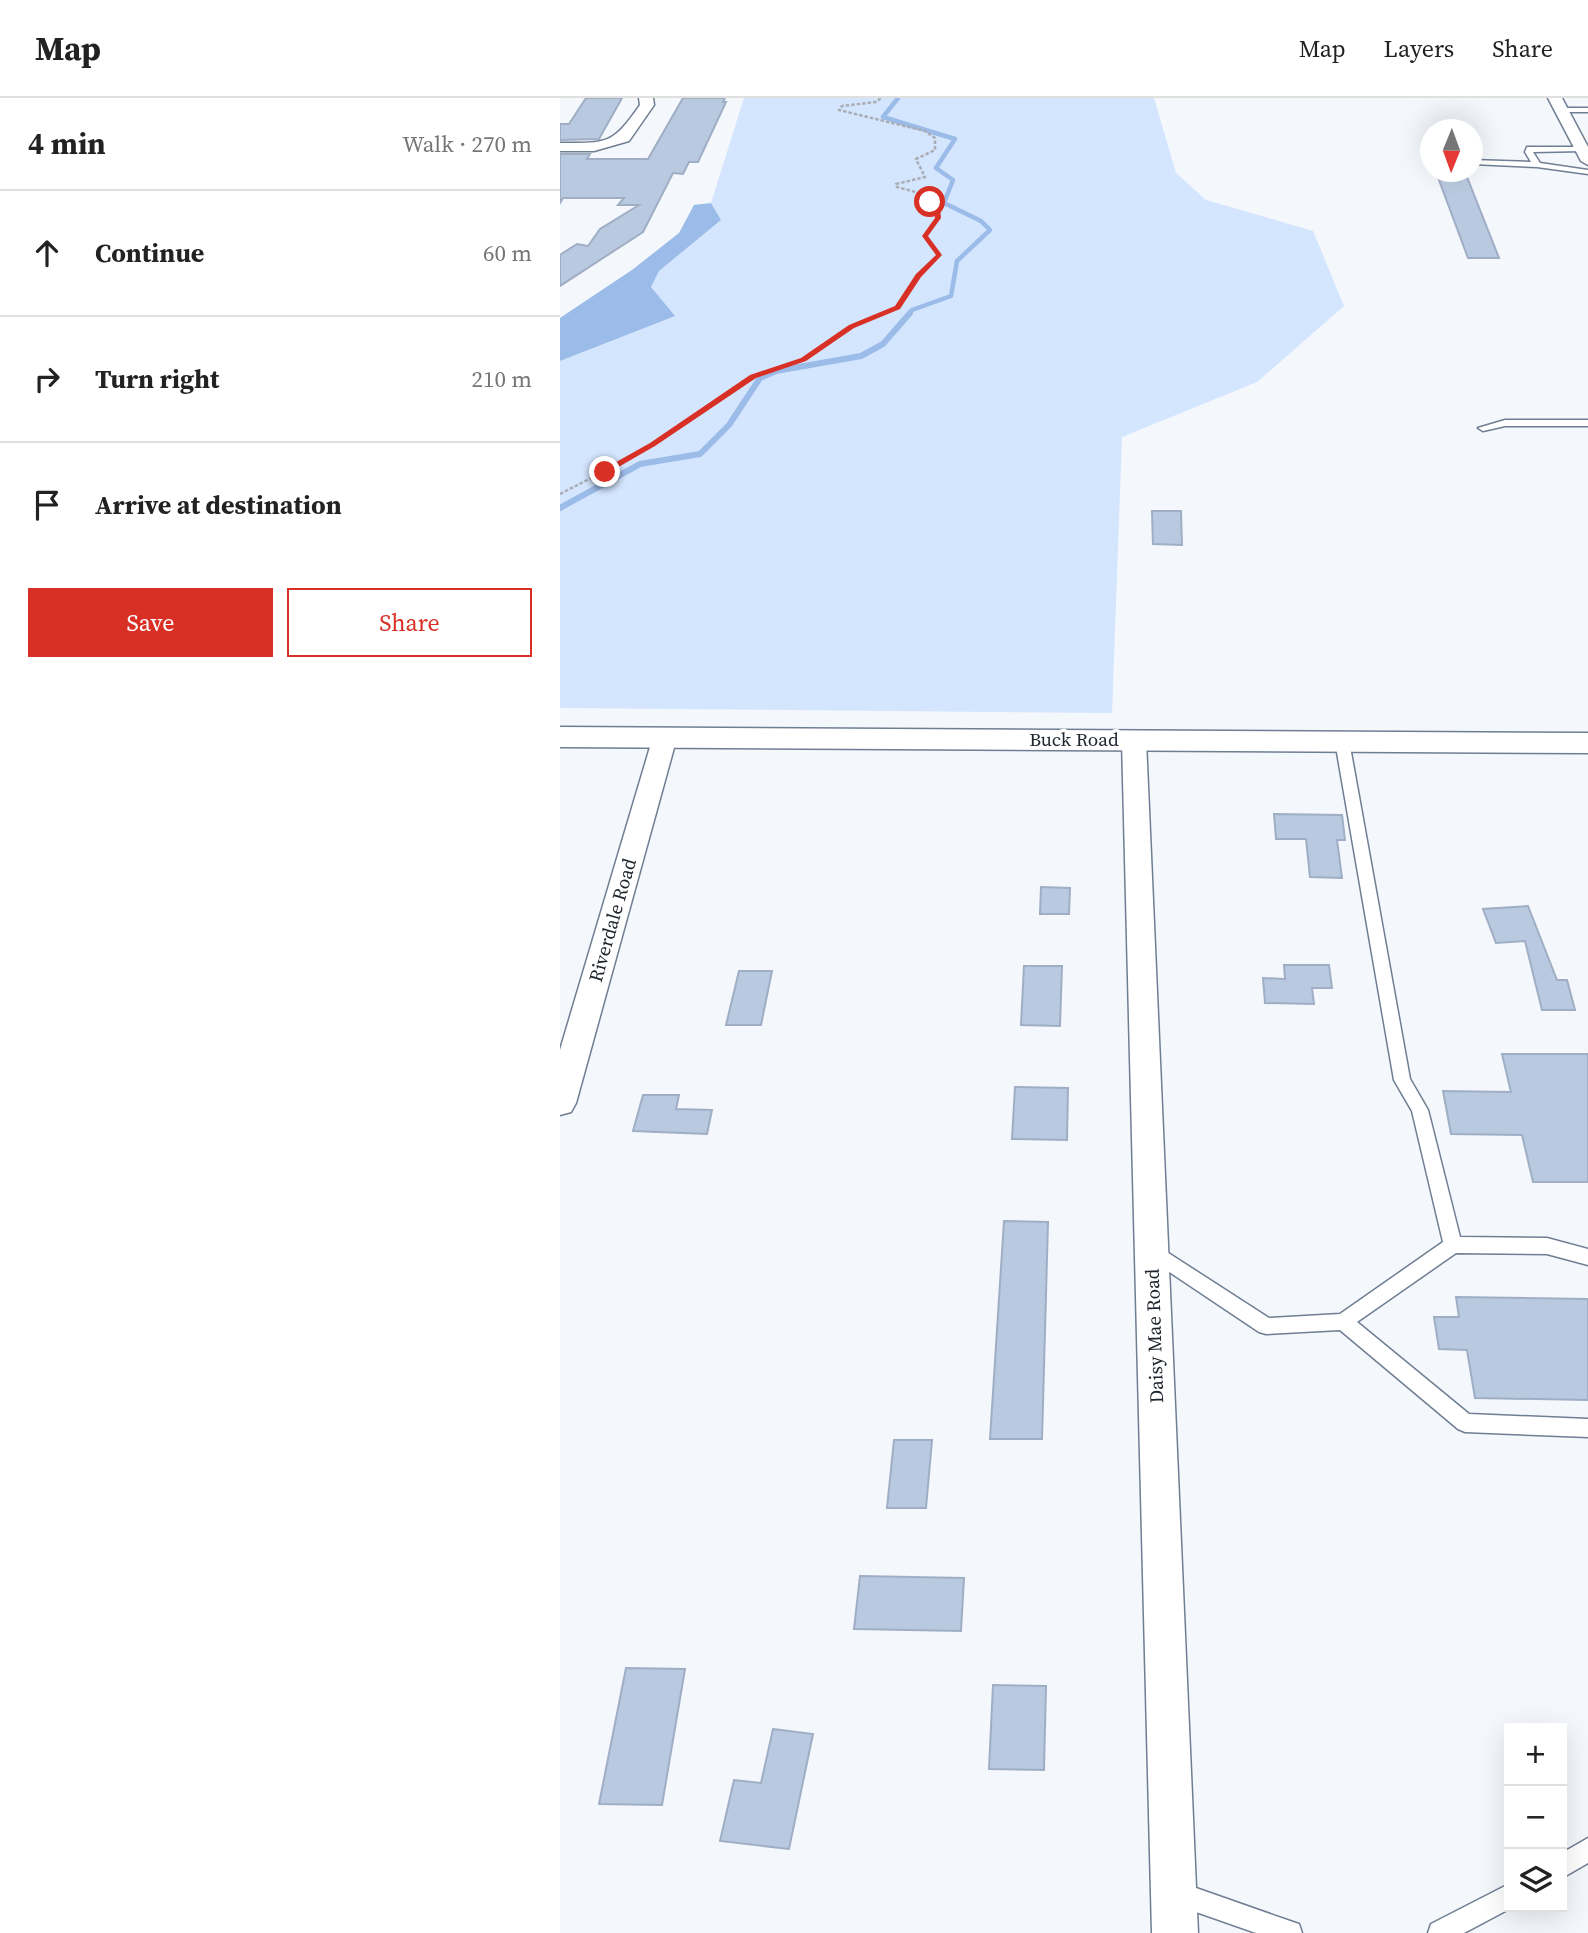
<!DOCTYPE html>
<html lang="en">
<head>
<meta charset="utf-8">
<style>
  :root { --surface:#fff; --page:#f6f6f6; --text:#222; --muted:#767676; --line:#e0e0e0; --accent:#d93025 }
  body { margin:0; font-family:"Source Serif 4",serif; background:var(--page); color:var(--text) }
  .controls { position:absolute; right:21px; bottom:21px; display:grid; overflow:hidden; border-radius:0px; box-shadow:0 7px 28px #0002 }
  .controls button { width:63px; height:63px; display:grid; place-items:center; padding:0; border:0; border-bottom:2px solid var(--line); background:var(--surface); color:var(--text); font:35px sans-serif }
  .compass { position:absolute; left:860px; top:21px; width:63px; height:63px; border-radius:50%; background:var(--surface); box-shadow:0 7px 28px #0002; rotate:181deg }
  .stop { position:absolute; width:21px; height:21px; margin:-16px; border:5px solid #d93025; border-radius:50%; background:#fff }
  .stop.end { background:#d93025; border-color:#fff; box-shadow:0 2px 7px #0008 }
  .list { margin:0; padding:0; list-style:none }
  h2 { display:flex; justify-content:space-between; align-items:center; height:91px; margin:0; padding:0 28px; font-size:30px }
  h2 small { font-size:23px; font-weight:400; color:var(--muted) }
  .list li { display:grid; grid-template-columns:46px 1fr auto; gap:21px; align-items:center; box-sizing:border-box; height:126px; padding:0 28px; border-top:2px solid var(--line) }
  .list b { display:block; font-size:26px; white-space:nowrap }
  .list em { font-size:23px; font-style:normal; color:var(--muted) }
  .actions { display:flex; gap:14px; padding:21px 28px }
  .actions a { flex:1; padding:16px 0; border:2px solid var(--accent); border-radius:0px; text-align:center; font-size:24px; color:var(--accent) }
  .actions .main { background:var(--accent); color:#fff }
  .icon { flex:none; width:38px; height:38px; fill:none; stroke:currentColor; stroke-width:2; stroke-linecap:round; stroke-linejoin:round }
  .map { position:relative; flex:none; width:1028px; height:1835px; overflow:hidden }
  header { display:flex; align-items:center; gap:42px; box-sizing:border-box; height:98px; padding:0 35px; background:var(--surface); border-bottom:2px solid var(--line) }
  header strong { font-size:33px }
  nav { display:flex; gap:38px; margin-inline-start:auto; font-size:24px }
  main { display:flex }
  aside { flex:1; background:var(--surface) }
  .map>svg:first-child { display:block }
</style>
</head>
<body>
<header>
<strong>Map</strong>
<nav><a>Map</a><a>Layers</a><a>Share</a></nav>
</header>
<main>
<aside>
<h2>4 min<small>Walk · 270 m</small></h2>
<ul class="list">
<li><svg class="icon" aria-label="ahead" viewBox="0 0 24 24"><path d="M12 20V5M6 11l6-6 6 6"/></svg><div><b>Continue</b></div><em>60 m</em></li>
<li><svg class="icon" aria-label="right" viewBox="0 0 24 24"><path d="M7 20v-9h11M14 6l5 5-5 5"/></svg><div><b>Turn right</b></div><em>210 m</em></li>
<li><svg class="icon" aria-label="arrive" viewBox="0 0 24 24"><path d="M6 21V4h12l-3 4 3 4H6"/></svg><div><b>Arrive at destination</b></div></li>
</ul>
<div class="actions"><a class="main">Save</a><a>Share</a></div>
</aside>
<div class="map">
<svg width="1028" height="1835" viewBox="0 0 1028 1835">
  <rect width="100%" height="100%" fill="#f4f7fc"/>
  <path fill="#d4e5fe" d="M 184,0 L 594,0 L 616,75 L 646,102 L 753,133 L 784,208 L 697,284 L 562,339 L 552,615 L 0,610 L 0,263 L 114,218 L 91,189 L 99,173 L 161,122 L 151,105 Z"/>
  <path fill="#9bbbe8" d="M 151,105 L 161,122 L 99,173 L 91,189 L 115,218 L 0,263 L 0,220 L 72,172 L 119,135 L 134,107 Z"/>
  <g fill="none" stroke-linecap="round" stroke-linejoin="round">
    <path stroke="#9bbbe8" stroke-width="4.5" d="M 338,0 L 323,19 L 395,41 L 376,70 L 393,82 L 384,105 L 421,123 L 430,132 L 397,163 L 391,198 L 352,212 L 348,217"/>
    <path stroke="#9bbbe8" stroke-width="6" d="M 0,410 L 80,366 L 140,356 L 169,327 L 200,280 L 216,273 L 301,258 L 323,246 L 350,215"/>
  </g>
  <g fill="#b9c9df" stroke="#9faec4" stroke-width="2">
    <path d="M 26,0 L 62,0 L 39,41 L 0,42 L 0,26 L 9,26 Z"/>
    <path d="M 123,0 L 165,0 L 163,4 L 166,4 L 138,64 L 129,64 L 123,76 L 113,75 L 83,134 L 0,188 L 0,157 L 17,146 L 28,148 L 40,131 L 79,107 L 58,107 L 64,100 L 3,100 L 0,105 L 0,56 L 30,56 L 27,61 L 88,61 Z"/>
    <path d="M 876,74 L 905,74 L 939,160 L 908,160 Z"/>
    <path d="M 592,413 L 621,413 L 622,447 L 593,446 Z"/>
    <path d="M 714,716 L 782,717 L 785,742 L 777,742 L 782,780 L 750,779 L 746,741 L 716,741 Z"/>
    <path d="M 481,789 L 510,790 L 509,816 L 480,816 Z"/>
    <path d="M 968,808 L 997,882 L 1007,882 L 1015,912 L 982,912 L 965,843 L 936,845 L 923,811 Z"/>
    <path d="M 724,867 L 769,867 L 772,890 L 752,890 L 754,906 L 705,905 L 703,880 L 725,881 Z"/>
    <path d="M 464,868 L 502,868 L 500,928 L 461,927 Z"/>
    <path d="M 179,873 L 212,873 L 201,927 L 166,927 Z"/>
    <path d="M 942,956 L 1028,956 L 1028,1084 L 973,1084 L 962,1037 L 891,1036 L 883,993 L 951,994 Z"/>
    <path d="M 455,989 L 508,990 L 507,1042 L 452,1041 Z"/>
    <path d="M 83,997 L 119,997 L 116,1011 L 152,1012 L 147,1036 L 73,1033 Z"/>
    <path d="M 444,1123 L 488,1124 L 482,1341 L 430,1341 Z"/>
    <path d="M 896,1199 L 1028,1201 L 1028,1302 L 915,1300 L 907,1252 L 879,1251 L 874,1219 L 899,1219 Z"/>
    <path d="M 334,1342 L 372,1342 L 366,1410 L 327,1410 Z"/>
    <path d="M 300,1478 L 404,1480 L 401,1533 L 294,1531 Z"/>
    <path d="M 66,1570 L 125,1571 L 102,1707 L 39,1706 Z"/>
    <path d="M 433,1587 L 486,1588 L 484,1672 L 429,1671 Z"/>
    <path d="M 213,1631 L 253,1636 L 229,1751 L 160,1743 L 174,1682 L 201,1685 Z"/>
  </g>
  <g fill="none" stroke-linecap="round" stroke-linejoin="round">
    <g stroke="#6f7e92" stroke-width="3">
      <g id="service">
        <path d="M 998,10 L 1028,10 L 1028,14 L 1001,14 Z"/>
        <path d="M 967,49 L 1025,49 L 1022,53 L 973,54 L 980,65 L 1028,72 L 1028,76 L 977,69 L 912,66 L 912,62 L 971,64 L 965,54 Z"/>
        <path d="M 945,322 L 1028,322 L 1028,328 L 945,328 L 923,333 L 918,330 Z"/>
        <path d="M 782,639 L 789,643 L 850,981 L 868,1012 L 900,1139 L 987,1140 L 1028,1151 L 1028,1167 L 987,1156 L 896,1155 L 797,1224 L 909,1316 L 1028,1321 L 1028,1339 L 905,1334 L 898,1331 L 780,1232 L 706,1236 L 699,1234 L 587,1159 L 584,1154 L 587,1149 L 593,1146 L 599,1149 L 709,1220 L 780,1216 L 883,1144 L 852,1013 L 834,982 L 775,643 Z"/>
        <path d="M 1028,1740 L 1028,1765 L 1002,1780 L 1002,1755 Z"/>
        <path d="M 619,1784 L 730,1823 L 739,1826 L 742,1835 L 696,1835 L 619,1808 L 611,1804 L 607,1796 L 611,1788 Z"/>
        <path d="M 949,1786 L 949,1809 L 953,1809 L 904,1835 L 868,1835 L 871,1826 Z"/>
      </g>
    </g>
    <g stroke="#6f7e92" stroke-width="3">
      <g id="minor">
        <path d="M 79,0 L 93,0 L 94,7 L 69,43 L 34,53 L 0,53 L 0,45 C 48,45 52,47 80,7 Z"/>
        <path d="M 988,0 L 1002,0 L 1028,49 L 1028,67 L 1021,63 Z"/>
        <path d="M 105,631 L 114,633 L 117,639 L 16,1005 L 11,1014 L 0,1017 L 0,952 L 93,639 L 96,633 Z"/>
        <path d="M 574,634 L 583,636 L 586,642 L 638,1835 L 592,1835 L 562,642 L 565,636 Z"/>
      </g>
    </g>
    <g stroke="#6f7e92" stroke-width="3">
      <path id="tertiary" d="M 0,629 L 1028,635 L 1028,655 L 0,649 Z"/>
    </g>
    <path stroke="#aaaeb4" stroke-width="2.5" stroke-dasharray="3.5 2" stroke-linecap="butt" d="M 0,396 L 74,358 L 193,279 L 243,262 L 291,229 L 338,210 L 359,178 L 379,157 L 365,138 L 377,123 L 379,115 L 363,96 L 337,89 L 336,86 L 365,79 L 356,61 L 375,52 L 375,40 L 365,33 L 279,12 L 282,8 L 316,4 L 321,0"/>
    <use href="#service" fill="#fff" fill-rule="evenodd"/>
    <use href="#minor" fill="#fff" fill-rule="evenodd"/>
    <use href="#tertiary" fill="#fff" fill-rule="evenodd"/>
  </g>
  <path fill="#d93025" d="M 372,103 L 380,111 L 381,120 L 368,138 L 382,157 L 361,179 L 340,211 L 294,230 L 246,263 L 196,280 L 95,348 L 48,375 L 42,375 L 42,372 L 90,345 L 190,277 L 241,260 L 289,227 L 335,208 L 356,176 L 376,157 L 362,138 L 375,120 L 374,112 L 367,104 Z"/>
  <g text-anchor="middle" stroke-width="7" stroke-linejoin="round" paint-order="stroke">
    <g font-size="19" fill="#20262e" stroke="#fff">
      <text x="514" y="648">Buck Road</text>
      <text transform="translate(52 822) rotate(-74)" y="7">Riverdale Road</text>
      <text transform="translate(594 1238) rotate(-92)" y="7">Daisy Mae Road</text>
    </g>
  </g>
</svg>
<div class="controls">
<button>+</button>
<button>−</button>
<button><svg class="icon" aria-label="layers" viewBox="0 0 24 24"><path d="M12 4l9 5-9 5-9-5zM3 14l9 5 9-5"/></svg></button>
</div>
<svg class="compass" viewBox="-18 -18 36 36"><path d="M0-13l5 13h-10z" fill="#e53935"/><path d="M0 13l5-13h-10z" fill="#767676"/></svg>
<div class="stop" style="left:370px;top:104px"></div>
<div class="stop end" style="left:45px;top:374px"></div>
</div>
</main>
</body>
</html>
